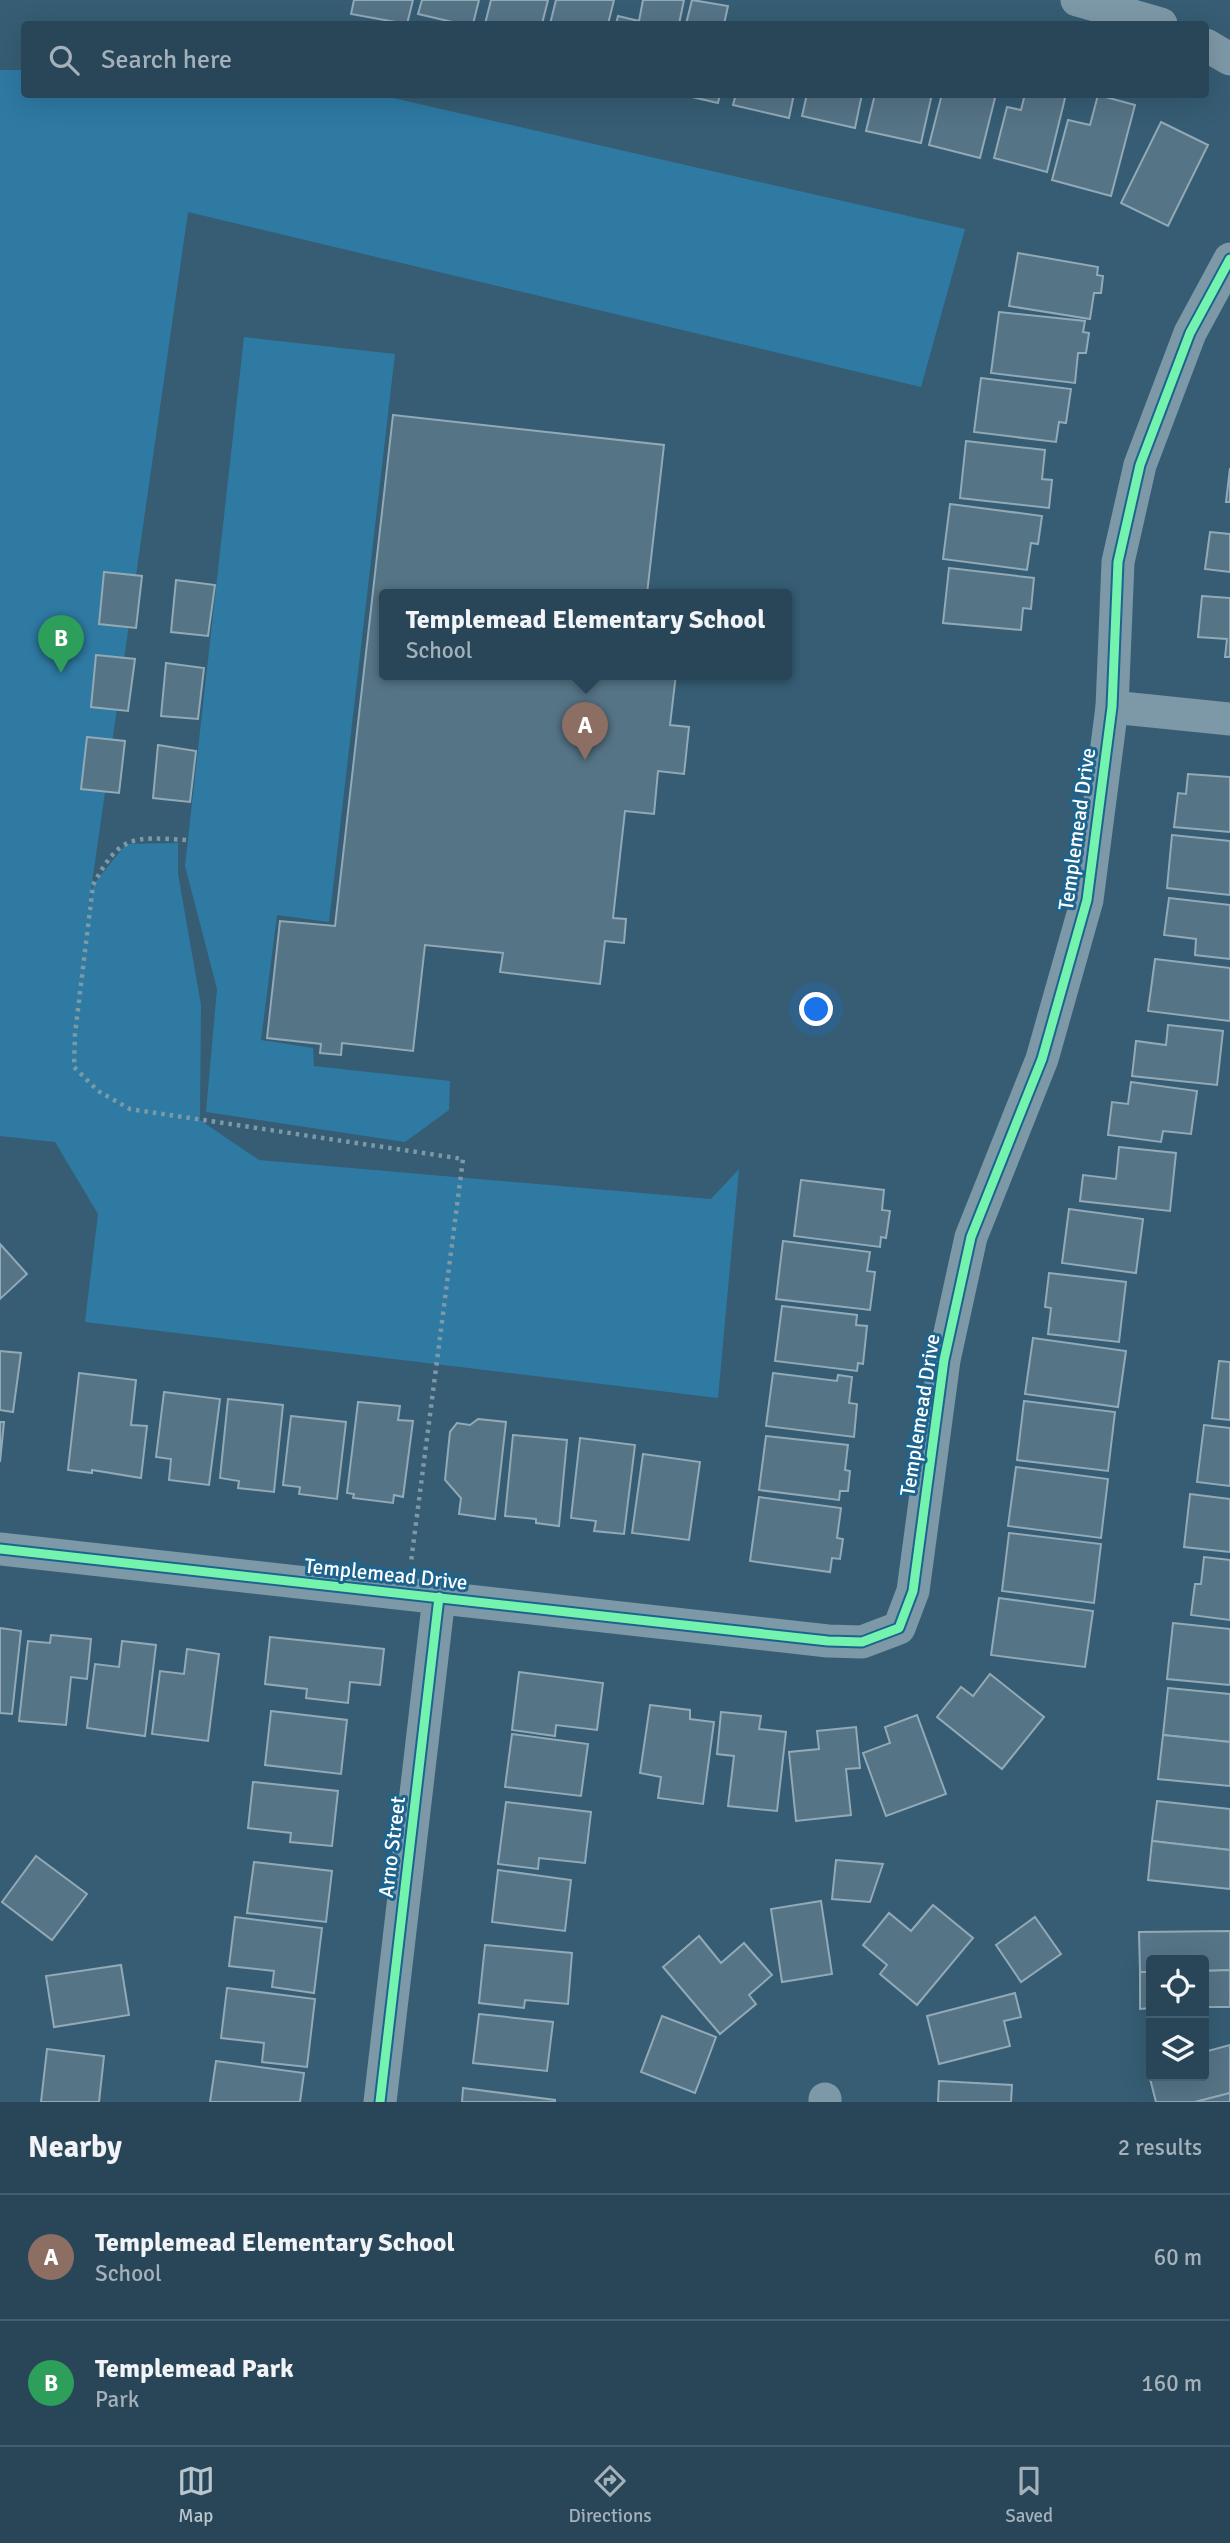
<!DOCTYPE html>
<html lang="en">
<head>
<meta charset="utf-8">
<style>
  :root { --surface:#284657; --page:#345061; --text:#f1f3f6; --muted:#a5b1ba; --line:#445e6d; --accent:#b9c6ce }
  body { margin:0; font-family:Signika,sans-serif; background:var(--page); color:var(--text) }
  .controls { position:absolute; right:21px; bottom:21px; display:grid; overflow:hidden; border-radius:7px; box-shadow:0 7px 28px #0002 }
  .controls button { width:63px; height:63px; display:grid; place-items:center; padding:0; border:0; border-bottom:2px solid var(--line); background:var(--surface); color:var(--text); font:35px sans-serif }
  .you { position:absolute; left:817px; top:1010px; width:24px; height:24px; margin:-18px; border:5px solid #fff; border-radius:50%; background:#1a73e8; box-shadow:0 0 0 10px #1a73e833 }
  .badge { display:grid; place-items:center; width:46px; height:46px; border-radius:50%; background:var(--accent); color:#fff; font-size:23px; font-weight:700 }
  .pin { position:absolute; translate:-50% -58px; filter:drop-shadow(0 2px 4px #0008) }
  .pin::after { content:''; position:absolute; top:37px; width:24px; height:21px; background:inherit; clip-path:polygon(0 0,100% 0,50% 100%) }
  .popup { position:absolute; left:379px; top:589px; width:413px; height:91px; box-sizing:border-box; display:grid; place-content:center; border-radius:7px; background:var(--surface); filter:drop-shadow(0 2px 5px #0005); font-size:23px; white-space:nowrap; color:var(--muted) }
  .popup b { font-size:26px; color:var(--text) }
  .popup::after { content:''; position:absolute; left:50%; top:100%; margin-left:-14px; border:14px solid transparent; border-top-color:var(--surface) }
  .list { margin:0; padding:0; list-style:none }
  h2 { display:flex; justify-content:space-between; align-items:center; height:91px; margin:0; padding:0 28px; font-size:30px }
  h2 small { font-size:23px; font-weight:400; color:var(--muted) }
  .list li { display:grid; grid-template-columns:46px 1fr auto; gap:21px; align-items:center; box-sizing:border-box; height:126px; padding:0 28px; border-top:2px solid var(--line) }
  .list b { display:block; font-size:26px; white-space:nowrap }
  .list p { margin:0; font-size:23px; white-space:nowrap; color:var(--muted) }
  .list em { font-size:23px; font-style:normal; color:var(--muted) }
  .icon { flex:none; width:38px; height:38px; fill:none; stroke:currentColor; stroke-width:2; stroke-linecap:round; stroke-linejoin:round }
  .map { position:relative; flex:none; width:1230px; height:2102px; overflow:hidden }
  .search { position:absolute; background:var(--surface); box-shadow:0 7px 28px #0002; left:21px; right:21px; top:21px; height:77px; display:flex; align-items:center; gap:18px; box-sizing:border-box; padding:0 24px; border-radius:7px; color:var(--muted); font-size:26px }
  .sheet { height:343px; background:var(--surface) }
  nav { display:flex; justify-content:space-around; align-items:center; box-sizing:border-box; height:98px; border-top:2px solid var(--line); background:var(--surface); font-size:19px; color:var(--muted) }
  nav a { display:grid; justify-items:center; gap:4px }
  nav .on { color:var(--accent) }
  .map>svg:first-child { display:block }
</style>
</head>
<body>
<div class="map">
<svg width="1230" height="2102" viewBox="0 0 1230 2102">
  <rect width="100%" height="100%" fill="#365d74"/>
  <g fill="#2e7aa3">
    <path d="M 0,70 L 24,70 L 24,94 L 380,95 L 965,229 L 921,387 L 188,212 L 87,918 L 93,885 L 126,844 L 178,843 L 178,874 L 201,1005 L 200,1120 L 259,1160 L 711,1199 L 739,1169 L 718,1398 L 85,1322 L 98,1214 L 55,1142 L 0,1136 Z"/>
    <path d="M 244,337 L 395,354 L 329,922 L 277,915 L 261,1040 L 313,1048 L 314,1066 L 450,1081 L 449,1110 L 405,1142 L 206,1112 L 217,989 L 185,866 Z"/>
  </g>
  <g fill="#557486" stroke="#92a9b6" stroke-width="2">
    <path d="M 354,0 L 413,0 L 407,24 L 351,14 Z"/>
    <path d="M 422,0 L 479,0 L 473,24 L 461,24 L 418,14 Z"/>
    <path d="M 491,0 L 548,0 L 542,24 L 485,24 Z"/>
    <path d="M 556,0 L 614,0 L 608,24 L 550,24 Z"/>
    <path d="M 643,0 L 684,0 L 679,24 L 616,24 L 618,16 L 639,21 Z"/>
    <path d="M 692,0 L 728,6 L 724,24 L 686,24 Z"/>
    <path d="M 679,94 L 720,94 L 718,103 Z"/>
    <path d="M 736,94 L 794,94 L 789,118 L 733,105 Z"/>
    <path d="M 807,94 L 862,94 L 855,128 L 802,116 Z"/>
    <path d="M 875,94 L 932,94 L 921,143 L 866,131 Z"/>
    <path d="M 942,94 L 996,94 L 980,158 L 929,145 Z"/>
    <path d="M 1025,94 L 1066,94 L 1047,172 L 994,158 L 1007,107 L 1021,110 Z"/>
    <path d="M 1098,95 L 1135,105 L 1111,196 L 1052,180 L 1068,120 L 1090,125 Z"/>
    <path d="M 1161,122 L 1208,145 L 1168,226 L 1121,203 Z"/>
    <path d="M 1018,253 L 1098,267 L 1097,275 L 1103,276 L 1101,293 L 1094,293 L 1090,319 L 1009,306 Z"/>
    <path d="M 999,312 L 1085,321 L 1083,332 L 1089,333 L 1086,353 L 1078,353 L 1075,383 L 991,373 Z"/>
    <path d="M 981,378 L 1071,389 L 1066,423 L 1059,422 L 1056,442 L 974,432 Z"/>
    <path d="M 393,415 L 664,445 L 647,594 L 384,594 L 384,674 L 676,674 L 670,725 L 689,727 L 684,774 L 658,771 L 654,814 L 625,811 L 613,918 L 626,919 L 624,943 L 605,941 L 600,984 L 500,972 L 503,953 L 425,945 L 413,1051 L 342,1043 L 341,1055 L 320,1053 L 321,1044 L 267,1038 L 280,921 L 335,926 Z"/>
    <path d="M 966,441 L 1045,450 L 1042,479 L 1052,480 L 1049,508 L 960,498 Z"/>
    <path d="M 1230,468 L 1230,502 L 1226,502 Z"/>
    <path d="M 950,504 L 1042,516 L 1038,544 L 1031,543 L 1027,570 L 943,559 Z"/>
    <path d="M 1210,532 L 1230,534 L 1230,572 L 1205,569 Z"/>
    <path d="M 949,568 L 1034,578 L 1031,609 L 1023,608 L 1021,630 L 943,623 Z"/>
    <path d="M 104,572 L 142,576 L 136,628 L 99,624 Z"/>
    <path d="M 176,580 L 215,585 L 208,636 L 171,632 Z"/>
    <path d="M 1202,596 L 1230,598 L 1230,657 L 1225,657 L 1227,639 L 1198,637 Z"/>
    <path d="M 96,655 L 135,659 L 128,711 L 91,707 Z"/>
    <path d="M 166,663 L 204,668 L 198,719 L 161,716 Z"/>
    <path d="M 87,737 L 125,741 L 119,793 L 81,789 Z"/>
    <path d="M 158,745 L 196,751 L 190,802 L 153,798 Z"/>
    <path d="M 1188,774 L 1230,777 L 1230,832 L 1174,827 L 1178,793 L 1186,794 Z"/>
    <path d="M 1172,835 L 1230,841 L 1230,895 L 1167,888 Z"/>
    <path d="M 1169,898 L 1230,905 L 1230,959 L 1195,955 L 1196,939 L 1164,935 Z"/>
    <path d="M 1155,959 L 1230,968 L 1230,1021 L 1148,1011 Z"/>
    <path d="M 1168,1025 L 1223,1031 L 1217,1085 L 1132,1076 L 1136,1041 L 1166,1045 Z"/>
    <path d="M 1131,1082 L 1197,1091 L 1191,1134 L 1163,1131 L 1161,1142 L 1108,1135 L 1112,1102 L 1128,1104 Z"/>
    <path d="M 1119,1147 L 1176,1153 L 1170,1211 L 1080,1201 L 1083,1175 L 1116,1179 Z"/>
    <path d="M 801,1180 L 884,1190 L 882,1210 L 890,1211 L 886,1238 L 881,1237 L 880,1247 L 794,1236 Z"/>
    <path d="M 1069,1209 L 1143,1219 L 1136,1273 L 1062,1263 Z"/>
    <path d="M 783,1241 L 870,1252 L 867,1271 L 875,1272 L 870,1310 L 776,1299 Z"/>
    <path d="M 0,1244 L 27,1274 L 0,1299 Z"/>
    <path d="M 1049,1273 L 1126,1282 L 1119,1342 L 1048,1334 L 1051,1308 L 1045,1307 Z"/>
    <path d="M 782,1306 L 857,1315 L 856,1325 L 867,1326 L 863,1364 L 858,1363 L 857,1371 L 775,1361 Z"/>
    <path d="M 1033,1338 L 1126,1351 L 1118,1407 L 1025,1394 Z"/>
    <path d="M 0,1351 L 21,1353 L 13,1412 L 0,1410 Z"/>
    <path d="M 1219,1361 L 1230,1362 L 1230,1420 L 1212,1418 Z"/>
    <path d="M 79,1373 L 136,1380 L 131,1425 L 147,1426 L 141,1478 L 92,1470 L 92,1473 L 68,1470 Z"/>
    <path d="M 773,1373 L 837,1381 L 838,1375 L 852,1377 L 849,1403 L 857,1404 L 854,1437 L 766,1426 Z"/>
    <path d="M 164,1392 L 220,1399 L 209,1485 L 169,1480 L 171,1459 L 156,1457 Z"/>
    <path d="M 228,1399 L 283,1405 L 274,1492 L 238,1488 L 239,1481 L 220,1478 Z"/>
    <path d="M 1024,1401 L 1115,1412 L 1108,1471 L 1017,1460 Z"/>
    <path d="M 358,1402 L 400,1406 L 398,1420 L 413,1421 L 403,1497 L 394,1495 L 393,1503 L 353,1498 L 354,1494 L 347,1493 Z"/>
    <path d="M 291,1416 L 346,1422 L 337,1499 L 299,1494 L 300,1487 L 283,1485 Z"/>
    <path d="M 478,1419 L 506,1422 L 495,1519 L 459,1514 L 461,1498 L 445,1480 L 450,1432 L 457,1423 L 470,1425 Z"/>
    <path d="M 0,1422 L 4,1422 L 0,1462 Z"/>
    <path d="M 1204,1425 L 1230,1428 L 1230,1486 L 1197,1482 Z"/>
    <path d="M 513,1435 L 567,1440 L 559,1526 L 536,1523 L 536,1519 L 505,1516 Z"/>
    <path d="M 766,1436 L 848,1445 L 845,1470 L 850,1471 L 848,1491 L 840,1491 L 839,1500 L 759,1490 Z"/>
    <path d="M 580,1438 L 635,1445 L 624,1534 L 594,1531 L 596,1521 L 571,1518 Z"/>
    <path d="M 643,1454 L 700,1462 L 689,1540 L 632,1533 Z"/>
    <path d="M 1016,1467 L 1108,1479 L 1101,1538 L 1008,1526 Z"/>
    <path d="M 1190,1494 L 1230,1499 L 1230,1552 L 1184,1547 Z"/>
    <path d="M 759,1497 L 841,1508 L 837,1538 L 843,1539 L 840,1559 L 832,1558 L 830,1572 L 750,1561 Z"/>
    <path d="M 1009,1533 L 1101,1544 L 1094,1603 L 1002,1591 Z"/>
    <path d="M 1204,1557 L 1230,1560 L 1230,1620 L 1191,1615 L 1195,1584 L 1201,1584 Z"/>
    <path d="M 999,1598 L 1093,1611 L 1085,1667 L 991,1655 Z"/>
    <path d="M 1173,1623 L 1230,1629 L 1230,1685 L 1167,1679 Z"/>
    <path d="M 0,1628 L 21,1631 L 12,1714 L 0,1713 Z"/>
    <path d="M 51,1635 L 91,1639 L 87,1679 L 71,1677 L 66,1725 L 19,1721 L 28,1641 L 50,1643 Z"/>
    <path d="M 270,1637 L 384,1649 L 380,1685 L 350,1682 L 348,1703 L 306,1698 L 307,1689 L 265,1684 Z"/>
    <path d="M 122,1641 L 156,1645 L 145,1736 L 87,1728 L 95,1664 L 119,1667 Z"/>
    <path d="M 187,1649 L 219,1654 L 208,1741 L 152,1734 L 160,1671 L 184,1674 Z"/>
    <path d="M 519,1672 L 603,1683 L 597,1730 L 556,1725 L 555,1736 L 512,1730 Z"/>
    <path d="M 990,1674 L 1044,1717 L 1002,1769 L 937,1717 L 961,1687 L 973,1696 Z"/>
    <path d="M 1168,1688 L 1230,1694 L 1230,1742 L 1163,1735 Z"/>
    <path d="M 650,1705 L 690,1710 L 690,1719 L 714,1722 L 703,1804 L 658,1798 L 661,1777 L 640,1773 Z"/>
    <path d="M 271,1711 L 347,1720 L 341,1774 L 265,1765 Z"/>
    <path d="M 721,1712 L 761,1716 L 759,1729 L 786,1732 L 777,1811 L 728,1806 L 734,1756 L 717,1754 Z"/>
    <path d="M 917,1715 L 946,1794 L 886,1816 L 863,1753 L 890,1743 L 885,1727 Z"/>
    <path d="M 856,1727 L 860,1768 L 846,1769 L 851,1815 L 796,1821 L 789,1752 L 819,1749 L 817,1731 Z"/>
    <path d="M 512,1734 L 588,1744 L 581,1796 L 505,1787 Z"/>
    <path d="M 1163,1735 L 1230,1742 L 1230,1786 L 1158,1779 Z"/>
    <path d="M 253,1782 L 338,1791 L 332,1846 L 290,1842 L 291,1833 L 248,1828 Z"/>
    <path d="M 1157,1801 L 1230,1809 L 1230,1850 L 1152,1841 Z"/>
    <path d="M 506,1802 L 591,1812 L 585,1863 L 539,1858 L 538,1869 L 498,1864 Z"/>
    <path d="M 1152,1841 L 1230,1850 L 1230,1889 L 1148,1880 Z"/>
    <path d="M 36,1856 L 87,1894 L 52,1940 L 2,1902 Z"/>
    <path d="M 836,1860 L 883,1864 L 870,1902 L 832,1899 Z"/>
    <path d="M 254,1862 L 332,1871 L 326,1922 L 247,1913 Z"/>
    <path d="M 498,1870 L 571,1880 L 565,1931 L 492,1922 Z"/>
    <path d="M 821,1901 L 832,1974 L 782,1982 L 771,1909 Z"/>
    <path d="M 933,1905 L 973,1938 L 917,2005 L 880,1974 L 887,1965 L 863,1945 L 889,1913 L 911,1931 Z"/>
    <path d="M 235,1917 L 322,1928 L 314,1993 L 272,1987 L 274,1971 L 229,1966 Z"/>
    <path d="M 1035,1917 L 1061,1954 L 1021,1982 L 996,1945 Z"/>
    <path d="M 1230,1931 L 1230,1970 L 1204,1971 L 1204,1960 L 1151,1960 L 1151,1972 L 1140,1972 L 1139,1932 Z"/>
    <path d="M 699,1936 L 721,1963 L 744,1943 L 772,1975 L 749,1995 L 756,2004 L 720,2034 L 663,1967 Z"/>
    <path d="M 485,1945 L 572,1953 L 568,2004 L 525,2000 L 524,2008 L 479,2003 Z"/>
    <path d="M 121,1965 L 129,2015 L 54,2027 L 46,1976 Z"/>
    <path d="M 1230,1970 L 1230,2007 L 1204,2007 L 1204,1971 Z"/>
    <path d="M 1140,1972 L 1151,1972 L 1151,2008 L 1140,2009 Z"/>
    <path d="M 227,1988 L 315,1999 L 307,2067 L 262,2062 L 264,2043 L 221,2038 Z"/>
    <path d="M 1015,1993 L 1021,2017 L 1004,2021 L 1010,2046 L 939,2064 L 927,2016 Z"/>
    <path d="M 479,2014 L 553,2022 L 547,2071 L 473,2063 Z"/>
    <path d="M 662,2016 L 716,2037 L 695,2093 L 641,2072 Z"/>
    <path d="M 1230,2045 L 1230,2093 L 1195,2102 L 1156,2102 L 1147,2067 L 1151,2066 L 1151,2076 L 1204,2076 L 1204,2052 Z"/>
    <path d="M 47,2049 L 104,2056 L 99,2102 L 41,2102 Z"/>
    <path d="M 216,2061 L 304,2073 L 300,2102 L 210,2102 Z"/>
    <path d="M 939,2081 L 1012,2085 L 1011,2102 L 938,2102 Z"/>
    <path d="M 463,2088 L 555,2100 L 555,2102 L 462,2102 Z"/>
    <path d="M 1230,2093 L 1230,2102 L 1195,2102 Z"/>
  </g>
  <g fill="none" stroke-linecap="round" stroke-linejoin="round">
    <path stroke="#7d98a7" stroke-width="4.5" stroke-dasharray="3.5 5" stroke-linecap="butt" d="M 186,840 C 133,837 120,834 93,885 L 75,1034 L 74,1067 L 98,1091 L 130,1109 L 463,1159 L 411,1562"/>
    <g stroke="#7d98a7" stroke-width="33">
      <path d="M 1077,0 L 1161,24"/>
      <path d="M 1206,45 L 1230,59"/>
      <path d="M 1112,707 L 1230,719"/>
      <path d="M 0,1549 L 828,1641 L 862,1642 L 899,1628 L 913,1591 L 944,1360 L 971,1237 L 1042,1059 L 1087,900 L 1112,707 L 1118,562 L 1140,465 L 1190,333 L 1230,259"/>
      <path d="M 825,2099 L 825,2102"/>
      <path d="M 380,2102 L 439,1597"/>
    </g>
    <g stroke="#1c648e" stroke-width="13">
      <g id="cycleway">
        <path d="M 0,1549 L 828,1641 L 862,1642 L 899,1628 L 913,1591 L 944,1360 L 971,1237 L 1042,1059 L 1087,900 L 1112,707 L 1118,562 L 1140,465 L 1190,333 L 1230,259"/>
        <path d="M 380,2102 L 439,1597"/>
      </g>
    </g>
    <use href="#cycleway" stroke="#73f3ae" stroke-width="9"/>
  </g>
  <g text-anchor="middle" stroke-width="6" stroke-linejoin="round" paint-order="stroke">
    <g font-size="21" fill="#fff" stroke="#1c648e">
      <text transform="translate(1077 829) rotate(-82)" y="7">Templemead Drive</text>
      <text transform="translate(920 1415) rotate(-81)" y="7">Templemead Drive</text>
      <text transform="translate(386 1574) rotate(6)" y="7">Templemead Drive</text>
      <text transform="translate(392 1847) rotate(-83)" y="7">Arno Street</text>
    </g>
  </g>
</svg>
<div class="controls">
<button><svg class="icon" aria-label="locate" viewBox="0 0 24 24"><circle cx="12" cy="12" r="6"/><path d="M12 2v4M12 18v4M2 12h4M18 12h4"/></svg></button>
<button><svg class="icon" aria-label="layers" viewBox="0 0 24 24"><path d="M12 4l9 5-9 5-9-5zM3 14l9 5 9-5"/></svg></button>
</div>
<div class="you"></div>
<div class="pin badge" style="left:585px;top:760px;background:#8d6e63">A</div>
<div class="popup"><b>Templemead Elementary School</b>School</div>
<div class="pin badge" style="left:61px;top:673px;background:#2e9e5b">B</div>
<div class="search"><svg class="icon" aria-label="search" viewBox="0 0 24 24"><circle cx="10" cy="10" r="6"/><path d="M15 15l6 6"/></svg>Search here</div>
</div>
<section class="sheet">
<h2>Nearby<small>2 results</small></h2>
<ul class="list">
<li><span class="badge" style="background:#8d6e63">A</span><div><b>Templemead Elementary School</b><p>School</p></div><em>60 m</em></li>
<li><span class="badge" style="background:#2e9e5b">B</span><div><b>Templemead Park</b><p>Park</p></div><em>160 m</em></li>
</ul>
</section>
<nav>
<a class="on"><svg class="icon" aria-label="map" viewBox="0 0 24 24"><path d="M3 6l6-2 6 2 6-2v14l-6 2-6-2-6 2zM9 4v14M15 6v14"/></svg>Map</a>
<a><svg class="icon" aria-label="directions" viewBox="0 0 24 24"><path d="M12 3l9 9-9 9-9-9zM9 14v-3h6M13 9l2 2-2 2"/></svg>Directions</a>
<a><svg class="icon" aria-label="saved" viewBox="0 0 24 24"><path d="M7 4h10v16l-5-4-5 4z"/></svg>Saved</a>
</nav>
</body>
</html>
